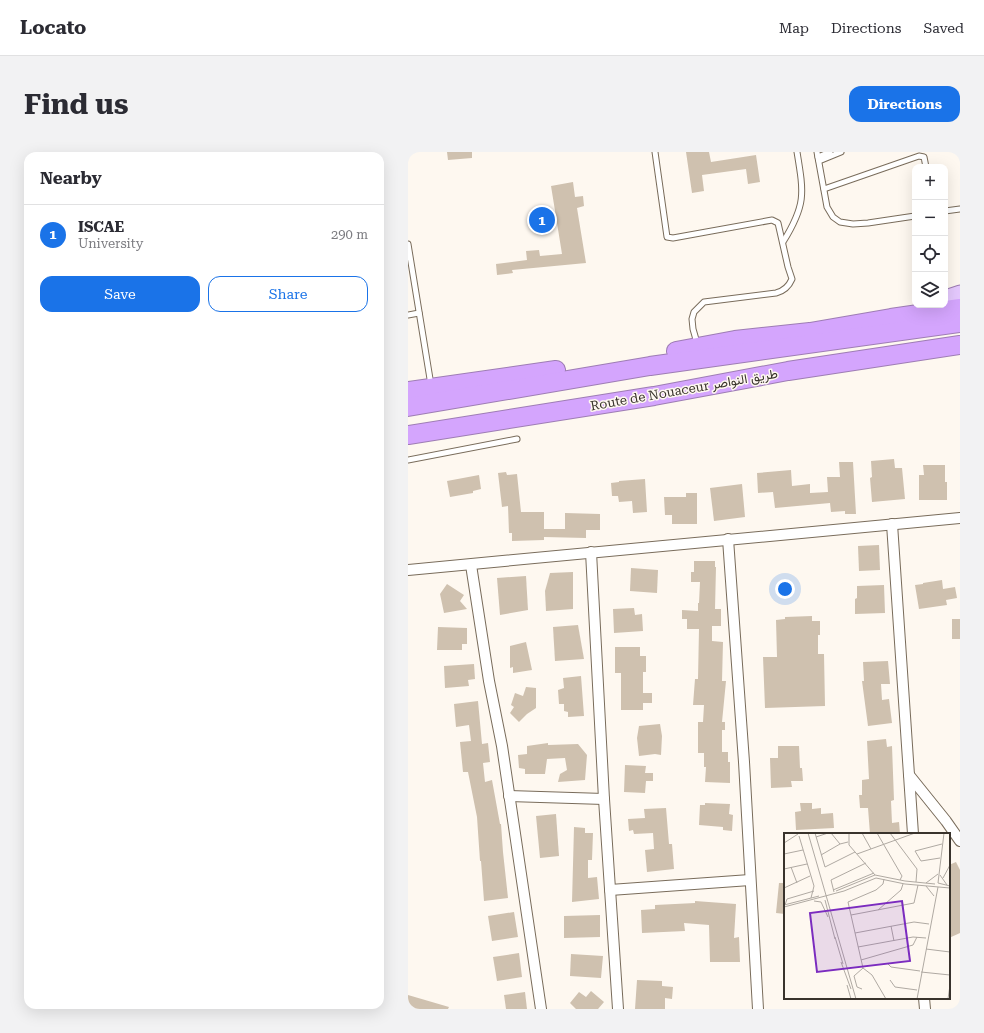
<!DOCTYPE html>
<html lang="en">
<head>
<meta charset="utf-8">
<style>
  :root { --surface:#fff; --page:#f2f2f3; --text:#2b2b33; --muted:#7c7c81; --line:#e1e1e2; --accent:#1a73e8 }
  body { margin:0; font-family:"Roboto Serif",Vazirmatn,serif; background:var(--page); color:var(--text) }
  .controls { position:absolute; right:12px; top:12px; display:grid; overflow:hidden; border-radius:8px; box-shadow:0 4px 16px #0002 }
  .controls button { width:36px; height:36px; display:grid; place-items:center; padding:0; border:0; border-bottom:1px solid var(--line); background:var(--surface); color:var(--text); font:20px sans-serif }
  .you { position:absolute; left:377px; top:437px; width:14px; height:14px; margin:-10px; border:3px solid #fff; border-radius:50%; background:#1a73e8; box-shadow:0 0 0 6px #1a73e833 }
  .badge { display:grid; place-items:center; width:26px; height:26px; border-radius:50%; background:var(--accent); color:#fff; font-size:13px; font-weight:700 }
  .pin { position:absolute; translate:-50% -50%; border:2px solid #fff; box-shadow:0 1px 4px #0006 }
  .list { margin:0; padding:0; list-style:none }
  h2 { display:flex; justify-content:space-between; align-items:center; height:52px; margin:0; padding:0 16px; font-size:17px }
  h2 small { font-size:13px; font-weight:400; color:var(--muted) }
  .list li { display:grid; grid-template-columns:26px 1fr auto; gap:12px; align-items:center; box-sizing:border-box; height:60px; padding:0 16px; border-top:1px solid var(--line) }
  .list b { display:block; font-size:15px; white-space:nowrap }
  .list p { margin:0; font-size:13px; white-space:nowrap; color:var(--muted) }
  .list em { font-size:13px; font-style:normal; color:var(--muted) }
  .actions { display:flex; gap:8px; padding:12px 16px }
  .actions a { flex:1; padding:9px 0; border:1px solid var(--accent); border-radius:12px; text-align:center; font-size:14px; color:var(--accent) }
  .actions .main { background:var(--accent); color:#fff }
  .icon { flex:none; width:22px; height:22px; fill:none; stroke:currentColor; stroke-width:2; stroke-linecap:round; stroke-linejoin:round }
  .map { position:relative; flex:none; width:552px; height:857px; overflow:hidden; border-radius:12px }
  header { display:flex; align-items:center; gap:24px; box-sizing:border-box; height:56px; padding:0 20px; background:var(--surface); border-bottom:1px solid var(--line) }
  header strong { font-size:19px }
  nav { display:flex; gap:22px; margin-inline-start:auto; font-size:14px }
  .intro { display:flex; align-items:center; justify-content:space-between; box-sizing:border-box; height:96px; padding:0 24px }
  h1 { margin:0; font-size:28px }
  .button { padding:10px 18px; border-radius:12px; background:var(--accent); color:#fff; font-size:14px; font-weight:700 }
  main { display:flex; gap:24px; padding:0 24px }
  aside { flex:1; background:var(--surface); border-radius:12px; box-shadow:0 4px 16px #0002 }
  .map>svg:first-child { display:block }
</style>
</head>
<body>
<header>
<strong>Locato</strong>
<nav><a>Map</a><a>Directions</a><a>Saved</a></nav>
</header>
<div class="intro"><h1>Find us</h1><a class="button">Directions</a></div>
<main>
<aside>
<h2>Nearby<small></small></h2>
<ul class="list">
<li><span class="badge">1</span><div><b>ISCAE</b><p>University</p></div><em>290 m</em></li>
</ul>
<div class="actions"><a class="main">Save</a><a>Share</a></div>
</aside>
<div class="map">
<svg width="552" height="857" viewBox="0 0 552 857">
  <rect width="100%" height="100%" fill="#fef8f0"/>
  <g fill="#cfc1af">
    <path d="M 39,0 L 64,0 L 64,6 L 40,8 Z"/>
    <path d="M 278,0 L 301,0 L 303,10 L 348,3 L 352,30 L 340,32 L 338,17 L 294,23 L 296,39 L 284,41 Z"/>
    <path d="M 165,30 L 167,45 L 175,44 L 176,54 L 169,56 L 178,111 L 104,118 L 105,121 L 89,123 L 88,112 L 119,108 L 118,99 L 131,98 L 132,104 L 154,102 L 143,34 Z"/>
    <path d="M 486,307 L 487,316 L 494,316 L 497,347 L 464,350 L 462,326 L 464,325 L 463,309 Z"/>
    <path d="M 431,310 L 445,310 L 448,362 L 437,362 L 437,359 L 423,360 L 422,351 L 367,356 L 365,340 L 350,341 L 349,321 L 383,318 L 384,334 L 402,332 L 402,341 L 420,340 L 419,325 L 432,325 Z"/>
    <path d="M 515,313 L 537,313 L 537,330 L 539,330 L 539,348 L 511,348 L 511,323 L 516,323 Z"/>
    <path d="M 98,320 L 99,323 L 109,322 L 113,360 L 136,360 L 136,377 L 157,377 L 157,361 L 192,362 L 192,378 L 178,378 L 178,386 L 136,385 L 136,388 L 104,389 L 104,381 L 101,381 L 100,354 L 94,355 L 90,321 Z"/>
    <path d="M 71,323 L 73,337 L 65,339 L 65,341 L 42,345 L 39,329 Z"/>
    <path d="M 237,327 L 239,360 L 225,361 L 224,349 L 211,350 L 210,344 L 204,344 L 203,331 L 211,330 L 211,329 Z"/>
    <path d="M 334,332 L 337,365 L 306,369 L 302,336 Z"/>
    <path d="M 278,341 L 289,341 L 289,372 L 264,372 L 264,363 L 257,363 L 256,345 L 278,345 Z"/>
    <path d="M 471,393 L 472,418 L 451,419 L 450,394 Z"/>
    <path d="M 286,409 L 307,409 L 307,415 L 308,415 L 307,457 L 313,457 L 313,474 L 304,474 L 304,489 L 315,490 L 314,529 L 318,529 L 314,570 L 317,570 L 317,578 L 314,578 L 314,600 L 320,600 L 320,610 L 322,610 L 322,631 L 297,630 L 298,615 L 296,615 L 296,601 L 290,601 L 290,570 L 295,570 L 296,553 L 285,553 L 287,527 L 290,527 L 291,477 L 279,477 L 279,467 L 274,467 L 274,458 L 290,459 L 290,451 L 291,451 L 292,430 L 283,430 L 283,420 L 286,420 Z"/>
    <path d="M 223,416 L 250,418 L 249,441 L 222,439 Z"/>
    <path d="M 165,420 L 165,457 L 138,459 L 137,439 L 142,421 Z"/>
    <path d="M 118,424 L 120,458 L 92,463 L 89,426 Z"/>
    <path d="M 534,428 L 535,437 L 547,435 L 549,446 L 538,448 L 539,453 L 511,457 L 507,433 L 515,432 L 515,431 Z"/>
    <path d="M 39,432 L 56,443 L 52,449 L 59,457 L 36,461 L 32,442 Z"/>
    <path d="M 476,433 L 477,461 L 447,462 L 447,447 L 449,446 L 449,434 Z"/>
    <path d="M 226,456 L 227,463 L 234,462 L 235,479 L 206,481 L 205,457 Z"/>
    <path d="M 404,464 L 404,469 L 412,469 L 412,483 L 410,483 L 410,502 L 416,502 L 417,554 L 357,556 L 355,505 L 369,505 L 368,468 L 377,467 L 377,465 Z"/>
    <rect x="544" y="467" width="8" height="20"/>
    <path d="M 170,473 L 176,507 L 147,509 L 145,475 Z"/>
    <path d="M 30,475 L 59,476 L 59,492 L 54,492 L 54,498 L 29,498 Z"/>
    <path d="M 118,490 L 124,518 L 105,521 L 105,515 L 102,516 L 102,494 Z"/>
    <path d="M 207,495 L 232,495 L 232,504 L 238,504 L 238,520 L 235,520 L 235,541 L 244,541 L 244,551 L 235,551 L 235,558 L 213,558 L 213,521 L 207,521 Z"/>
    <path d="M 480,509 L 482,532 L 473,532 L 474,548 L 481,547 L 484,571 L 460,574 L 454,529 L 456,529 L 455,510 Z"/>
    <path d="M 66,512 L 67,527 L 60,528 L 61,534 L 37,536 L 36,514 Z"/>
    <path d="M 173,524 L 176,564 L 160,565 L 160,560 L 156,559 L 156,552 L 151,552 L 150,538 L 156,536 L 155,526 Z"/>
    <path d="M 118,535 L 128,536 L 128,556 L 119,562 L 111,570 L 102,561 L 106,555 L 103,553 L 107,541 L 115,544 Z"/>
    <path d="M 70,549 L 74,592 L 80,591 L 82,610 L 75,611 L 77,630 L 84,628 L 92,672 L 93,672 L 95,700 L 100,746 L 76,749 L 73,709 L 72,709 L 69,665 L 60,620 L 55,620 L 52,590 L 63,589 L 61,573 L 48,575 L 46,552 Z"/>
    <path d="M 252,572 L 254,584 L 253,603 L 247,602 L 231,604 L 229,586 L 231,574 Z"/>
    <path d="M 478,587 L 479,595 L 484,594 L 486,648 L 483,649 L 484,671 L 491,670 L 492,682 L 462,682 L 460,656 L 452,656 L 451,643 L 454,643 L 454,628 L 461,627 L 459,589 Z"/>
    <path d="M 140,591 L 140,593 L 170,592 L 179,603 L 177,628 L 150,630 L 152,622 L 159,618 L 157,606 L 139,607 L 137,622 L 117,622 L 117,617 L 111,616 L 110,603 L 119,602 L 119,594 Z"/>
    <path d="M 370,594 L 391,594 L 392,616 L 394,616 L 395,629 L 383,629 L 384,635 L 363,636 L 362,606 L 370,606 Z"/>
    <path d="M 217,613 L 238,614 L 237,621 L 245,621 L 245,629 L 238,629 L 237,641 L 216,640 Z"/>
    <path d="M 297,651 L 322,652 L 321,662 L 325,663 L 324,679 L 315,678 L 315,675 L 291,673 L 292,653 L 297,653 Z"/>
    <path d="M 392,651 L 404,651 L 404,657 L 413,656 L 413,662 L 425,661 L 426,676 L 388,678 L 387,660 L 393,659 Z"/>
    <path d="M 258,656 L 261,692 L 264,692 L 266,717 L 239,720 L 237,698 L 246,697 L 245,681 L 226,682 L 225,678 L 221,679 L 220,667 L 237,666 L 236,657 Z"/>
    <path d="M 148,662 L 151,704 L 132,706 L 128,664 Z"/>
    <path d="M 166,675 L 177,676 L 177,681 L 185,681 L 184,708 L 180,708 L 180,726 L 189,725 L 191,747 L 164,750 Z"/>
    <path d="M 548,710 L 552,718 L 552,781 L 541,786 L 541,713 Z"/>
    <path d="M 371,731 L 377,731 L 377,762 L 368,761 Z"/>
    <path d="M 287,749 L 328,752 L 326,786 L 331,785 L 332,810 L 302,810 L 301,773 L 276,771 L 277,779 L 234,781 L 233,758 L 247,757 L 247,753 L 287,751 Z"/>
    <path d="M 106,760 L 110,785 L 84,789 L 80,764 Z"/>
    <path d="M 192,763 L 192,785 L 156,786 L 156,764 Z"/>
    <path d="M 111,801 L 114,825 L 89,829 L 85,805 Z"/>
    <path d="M 163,802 L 195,804 L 193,826 L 162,824 Z"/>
    <path d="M 229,828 L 254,829 L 254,834 L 265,835 L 264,847 L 257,846 L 257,857 L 227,857 Z"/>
    <path d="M 183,839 L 196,850 L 190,857 L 168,857 L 162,851 L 171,840 L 178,845 Z"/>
    <path d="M 117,840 L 119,857 L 98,857 L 96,843 Z"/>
    <path d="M 0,843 L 41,855 L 40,857 L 0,857 Z"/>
  </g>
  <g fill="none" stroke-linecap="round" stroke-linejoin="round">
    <g stroke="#796c5b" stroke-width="7">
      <g id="lane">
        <path d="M 247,0 L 259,85 L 265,86 L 364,68 L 370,71 L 380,115 L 384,127 C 381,134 376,139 368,141 L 296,150 L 286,160 L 284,167 L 285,177 L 289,191"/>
        <path d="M 409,0 L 419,55 L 425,65 L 432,70 L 445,72 L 460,71 L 507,64"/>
        <path d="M 410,5 L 422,0"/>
        <path d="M 411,9 L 433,0"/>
        <path d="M 416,37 L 511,4 L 516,5 L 518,15"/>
        <path d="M 537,59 L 552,57"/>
        <path d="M 375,90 C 398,53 396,42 389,0"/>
        <path d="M 0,92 L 23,233"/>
        <path d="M 0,163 L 11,161"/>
        <path d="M 0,308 L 109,287"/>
      </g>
    </g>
    <g stroke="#796c5b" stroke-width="12">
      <g id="street">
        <path d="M 484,372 L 505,682"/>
        <path d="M 320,387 L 336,610 L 350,857"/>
        <path d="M 183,400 L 196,647 L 210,857"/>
        <path d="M 63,413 L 81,529 L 94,594 L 133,857"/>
        <path d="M 0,418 L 552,366"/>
        <path d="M 501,623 L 538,669 L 552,689"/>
        <path d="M 101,644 L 196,647"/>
        <path d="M 202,738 L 342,728"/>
        <path d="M 516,846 L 517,857"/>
      </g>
    </g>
    <g stroke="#9e7db4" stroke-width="17">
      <path id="primary" d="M 537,146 L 552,141"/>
    </g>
    <g stroke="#9e7db4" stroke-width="20">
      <g id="highway">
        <path d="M 268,199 L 327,188 L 402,180 L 483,166 L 552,156"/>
        <path d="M 0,239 L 148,218"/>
        <path d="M 0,255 L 242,214 L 552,171"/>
        <path d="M 0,283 L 246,244 L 380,219 L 552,193"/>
      </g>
    </g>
    <use href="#lane" stroke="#fff" stroke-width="5"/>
    <use href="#street" stroke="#fff" stroke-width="10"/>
    <use href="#primary" stroke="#e5c9fe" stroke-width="15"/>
    <use href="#highway" stroke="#d4a5fd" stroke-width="18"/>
  </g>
  <g text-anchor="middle" stroke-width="3" stroke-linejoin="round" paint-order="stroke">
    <g font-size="13" fill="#39332c" stroke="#fef8f0">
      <text transform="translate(276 237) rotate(-10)" y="5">Route de Nouaceur طريق النواصر</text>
    </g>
  </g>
  <g transform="translate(376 681)">
    <rect width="166" height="166" fill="#fef8f0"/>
    <path fill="none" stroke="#afa9a2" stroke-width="1" d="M 24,0 L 72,166M 31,0 L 41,34 L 71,19M 47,0 L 56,11M 65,0 L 65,12 L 91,42M 78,0 L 87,16M 93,0 L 118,43 L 116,47M 106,0 L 133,36 L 132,49M 15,3 L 30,53 L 27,65M 32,4 L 44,0M 0,10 L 14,1M 0,21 L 19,17M 73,21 L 131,0M 37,22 L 56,11 L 64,9M 156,25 L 137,28 L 131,18 L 158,11M 7,34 L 13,50M 0,36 L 23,31M 156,42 L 163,52M 159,45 L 166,32M 100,46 L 99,51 L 92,57 L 64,69 L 79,135 L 88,142 L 102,166M 142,50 L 154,41M 154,50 L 160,0M 154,50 L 166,53M 142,53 L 150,63M 0,55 L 26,43M 49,57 L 90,40M 52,58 L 91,42 L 121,48 L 151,51M 50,59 L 47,47 L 82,30M 41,67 L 51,106M 30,68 L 37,69 L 44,84M 0,72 L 35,63M 1,72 L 3,66 L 30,58M 0,74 L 60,58 L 92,45 L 121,51 L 166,55M 94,77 L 117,57 L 119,51M 67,82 L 130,70 L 134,52M 107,93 L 110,108M 71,100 L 130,89 L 145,91M 51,104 L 59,131M 74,114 L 129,104 L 142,105M 142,116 L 166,119M 77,127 L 129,112 L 133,104M 57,129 L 67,156M 104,131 L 107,134 L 136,138M 137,139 L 166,142M 106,147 L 111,154 L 133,157M 63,152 L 67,166M 78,156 L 73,154 L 70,143 L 79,135M 133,166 L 154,54M 164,166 L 166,152"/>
    <path fill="#7b2cbf" fill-opacity="0.15" stroke="#7b2cbf" stroke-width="2" d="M 118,68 L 126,128 L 33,139 L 26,80 Z"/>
    <rect width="166" height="166" fill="none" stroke="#39332c" stroke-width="2"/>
  </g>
</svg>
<div class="controls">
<button>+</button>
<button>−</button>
<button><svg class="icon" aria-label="locate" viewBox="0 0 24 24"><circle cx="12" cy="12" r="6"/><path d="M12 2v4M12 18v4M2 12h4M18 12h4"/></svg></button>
<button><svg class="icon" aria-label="layers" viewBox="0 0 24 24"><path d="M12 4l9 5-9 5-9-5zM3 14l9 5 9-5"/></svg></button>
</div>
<div class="you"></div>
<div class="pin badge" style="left:134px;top:68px">1</div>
</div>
</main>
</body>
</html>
